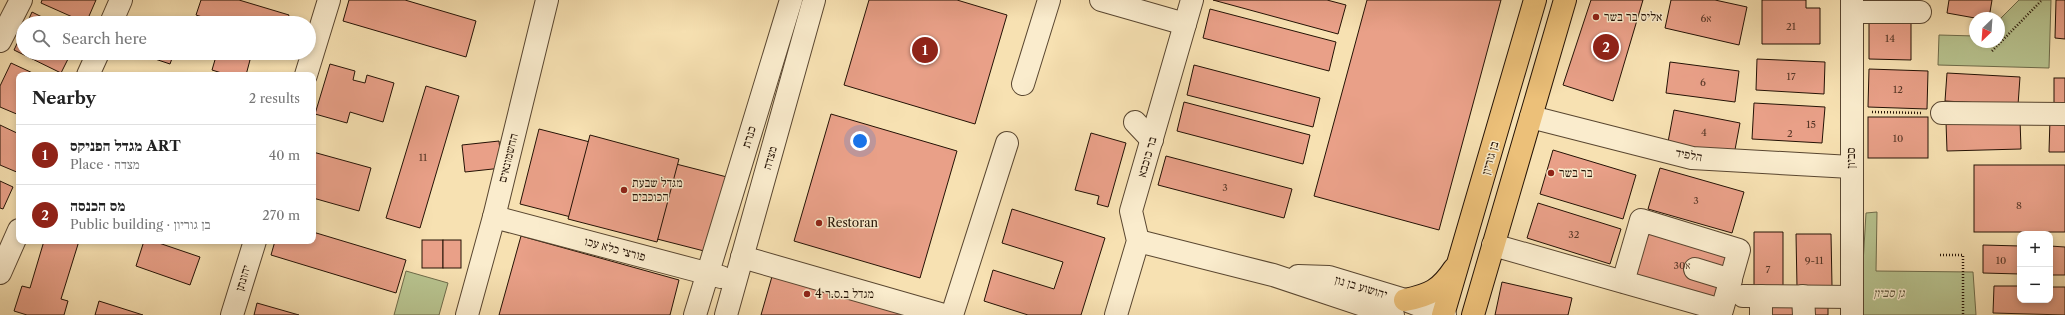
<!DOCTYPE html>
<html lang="en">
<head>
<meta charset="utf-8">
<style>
  :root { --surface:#fff; --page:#f6f6f6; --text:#222; --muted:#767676; --line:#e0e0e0; --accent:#8f2418 }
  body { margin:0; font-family:"Libre Caslon Text","Frank Ruhl Libre",serif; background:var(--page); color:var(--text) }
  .controls { position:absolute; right:12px; bottom:12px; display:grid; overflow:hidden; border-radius:8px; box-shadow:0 2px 6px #0003 }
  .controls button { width:36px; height:36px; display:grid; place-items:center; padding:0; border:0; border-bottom:1px solid var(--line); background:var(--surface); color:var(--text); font:20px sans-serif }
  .compass { position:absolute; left:1969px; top:12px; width:36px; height:36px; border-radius:50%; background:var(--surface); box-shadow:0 2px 6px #0003; rotate:205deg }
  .you { position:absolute; left:860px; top:141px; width:14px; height:14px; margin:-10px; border:3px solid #fff; border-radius:50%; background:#1a73e8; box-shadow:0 0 0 6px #1a73e833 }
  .badge { display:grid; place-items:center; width:26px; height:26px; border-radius:50%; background:var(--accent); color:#fff; font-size:13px; font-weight:700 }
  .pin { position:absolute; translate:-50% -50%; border:2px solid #fff; box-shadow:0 1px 4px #0006 }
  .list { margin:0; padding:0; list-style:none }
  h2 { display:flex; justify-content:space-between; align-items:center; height:52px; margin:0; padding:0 16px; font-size:17px }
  h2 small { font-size:13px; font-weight:400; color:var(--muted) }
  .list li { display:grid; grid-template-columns:26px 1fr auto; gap:12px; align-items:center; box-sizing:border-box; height:60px; padding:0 16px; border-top:1px solid var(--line) }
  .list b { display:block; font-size:15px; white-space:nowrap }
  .list p { margin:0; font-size:13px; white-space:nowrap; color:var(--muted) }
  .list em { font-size:13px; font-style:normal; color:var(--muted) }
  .icon { flex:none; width:22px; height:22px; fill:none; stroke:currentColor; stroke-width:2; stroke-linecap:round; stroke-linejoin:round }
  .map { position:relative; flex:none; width:2065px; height:315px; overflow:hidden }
  .search { position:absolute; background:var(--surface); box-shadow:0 2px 6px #0003; left:16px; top:16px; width:300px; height:44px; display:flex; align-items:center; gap:10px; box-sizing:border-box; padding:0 14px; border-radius:22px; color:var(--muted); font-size:15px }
  .panel { position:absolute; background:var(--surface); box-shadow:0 2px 6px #0003; left:16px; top:72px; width:300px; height:172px; border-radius:8px }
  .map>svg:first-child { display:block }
</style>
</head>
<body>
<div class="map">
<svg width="2065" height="315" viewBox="0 0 2065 315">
  <rect width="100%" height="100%" fill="#f7e1b2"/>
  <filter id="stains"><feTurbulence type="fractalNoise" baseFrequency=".005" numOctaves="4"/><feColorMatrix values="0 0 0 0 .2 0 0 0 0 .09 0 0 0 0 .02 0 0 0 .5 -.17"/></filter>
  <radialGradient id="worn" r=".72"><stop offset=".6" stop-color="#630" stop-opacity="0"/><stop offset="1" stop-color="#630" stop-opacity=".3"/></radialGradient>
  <g fill="#b8c490" stroke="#6e6b4a">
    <path d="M 2019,0 L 2051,0 L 2049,68 L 1938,65 L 1939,35 L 1975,36 L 1975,42 L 1999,42 L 1999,20 Z"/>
    <path d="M 1877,212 L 1876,271 L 1973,272 L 1976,315 L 1860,315 L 1866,213 Z"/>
    <path d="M 406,271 L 448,283 L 439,315 L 394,315 Z"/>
  </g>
  <g fill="#e9a088" stroke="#241205">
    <path d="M 42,0 L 96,0 L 86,23 L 41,3 Z"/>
    <path d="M 201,0 L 239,0 L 289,15 L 286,23 L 221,23 L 196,15 Z"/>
    <path d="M 349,0 L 405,0 L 476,21 L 466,57 L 343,21 Z"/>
    <path d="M 869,0 L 957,0 L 1007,15 L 975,124 L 844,85 Z"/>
    <path d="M 1213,0 L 1327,0 L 1346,5 L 1338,34 Z"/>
    <path d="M 1367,0 L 1501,0 L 1439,230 L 1314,196 Z"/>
    <path d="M 1591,0 L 1643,0 L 1613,101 L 1563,85 Z"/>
    <path d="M 1671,0 L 1715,0 L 1747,7 L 1739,45 L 1665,28 Z"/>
    <path d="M 1762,0 L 1806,0 L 1806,8 L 1820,8 L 1820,44 L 1762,44 Z"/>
    <rect x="1879" y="0" width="40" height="4"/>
    <path d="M 1949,0 L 1992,0 L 1989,18 L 1975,18 L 1947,13 Z"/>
    <path d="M 2056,0 L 2065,0 L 2065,39 L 2055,38 Z"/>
    <path d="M 1210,9 L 1336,42 L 1329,71 L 1203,38 Z"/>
    <path d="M 32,12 L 54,23 L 27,23 Z"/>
    <path d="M 1869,16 L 1911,17 L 1911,60 L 1869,59 Z"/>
    <path d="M 23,31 L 23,53 L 71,53 L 61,73 L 14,50 Z"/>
    <path d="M 137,53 L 174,53 L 170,64 Z"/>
    <path d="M 217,53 L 229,53 L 250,60 L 246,75 L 228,75 L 212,70 Z"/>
    <path d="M 1757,59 L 1825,62 L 1824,94 L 1756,90 Z"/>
    <path d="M 1670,62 L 1739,71 L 1735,102 L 1666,93 Z"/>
    <path d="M 11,63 L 37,75 L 19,75 L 19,115 L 0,107 L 0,86 Z"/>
    <path d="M 330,64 L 355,71 L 353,80 L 365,83 L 367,75 L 394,83 L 383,122 L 350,112 L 347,123 L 315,114 Z"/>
    <path d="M 1194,65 L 1320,98 L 1313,127 L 1187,95 Z"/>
    <path d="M 1869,69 L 1928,71 L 1927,109 L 1868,107 Z"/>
    <path d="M 1947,73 L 2020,77 L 2018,105 L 1945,101 Z"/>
    <rect x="2054" y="78" width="11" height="30"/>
    <path d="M 426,86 L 459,96 L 420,228 L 386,218 Z"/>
    <path d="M 1184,102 L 1310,135 L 1303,164 L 1177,131 Z"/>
    <path d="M 1754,103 L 1825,107 L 1822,143 L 1752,139 Z"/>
    <path d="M 1674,110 L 1740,123 L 1734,155 L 1668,142 Z"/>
    <path d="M 831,114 L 957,151 L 920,278 L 794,241 Z"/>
    <rect x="1868" y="117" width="60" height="41"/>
    <path d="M 2050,119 L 2065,120 L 2065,152 L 2049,152 Z"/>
    <path d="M 2020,120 L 2021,149 L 1947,151 L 1946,122 Z"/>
    <path d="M 0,125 L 19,134 L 19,173 L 0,165 Z"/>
    <path d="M 539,129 L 727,177 L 708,252 L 520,204 Z"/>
    <path d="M 1091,133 L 1126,143 L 1108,207 L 1097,204 L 1099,196 L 1075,190 Z"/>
    <path d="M 590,135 L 679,159 L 657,242 L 568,219 Z"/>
    <path d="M 499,141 L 502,168 L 465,172 L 462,145 Z"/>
    <path d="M 1553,150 L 1636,175 L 1623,219 L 1540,194 Z"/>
    <path d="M 313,152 L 371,168 L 359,211 L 313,198 Z"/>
    <path d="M 1166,156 L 1292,189 L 1284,218 L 1158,185 Z"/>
    <rect x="1974" y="165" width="91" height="67"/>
    <path d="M 1660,168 L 1744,192 L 1732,233 L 1648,209 Z"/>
    <path d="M 0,181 L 13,187 L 3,209 L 0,208 Z"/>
    <path d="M 1538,203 L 1621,229 L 1610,264 L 1527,238 Z"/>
    <path d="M 1012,209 L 1105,238 L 1081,315 L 1028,315 L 984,301 L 993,270 L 1054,289 L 1063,262 L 1002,243 Z"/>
    <path d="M 1648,227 L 1730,252 L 1716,302 L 1633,278 Z"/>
    <path d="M 313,232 L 406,260 L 396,293 L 271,255 L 275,241 L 313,241 Z"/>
    <path d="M 1754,232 L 1783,232 L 1783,306 L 1828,306 L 1828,315 L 1754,315 Z"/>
    <path d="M 1796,234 L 1831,234 L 1832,286 L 1797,287 Z"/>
    <path d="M 521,236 L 679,280 L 670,315 L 499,315 Z"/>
    <rect x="422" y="240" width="21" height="28"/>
    <rect x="443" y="240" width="18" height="28"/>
    <path d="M 44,241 L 79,241 L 61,299 L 68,301 L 64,315 L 27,315 L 14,311 L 22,286 L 30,288 Z"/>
    <path d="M 144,241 L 153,241 L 200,257 L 190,285 L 136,266 Z"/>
    <path d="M 1983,245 L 2020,246 L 2020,274 L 1983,273 Z"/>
    <path d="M 2050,246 L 2065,247 L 2065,275 L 2050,275 Z"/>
    <path d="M 773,273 L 921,315 L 761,315 Z"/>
    <path d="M 1502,282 L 1572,298 L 1568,315 L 1495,315 Z"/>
    <path d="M 1994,286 L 2020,286 L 2020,300 L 2050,300 L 2050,287 L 2065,287 L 2065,315 L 1993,313 Z"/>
    <path d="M 99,301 L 143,315 L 95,315 Z"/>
    <path d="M 257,303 L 299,315 L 254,315 Z"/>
  </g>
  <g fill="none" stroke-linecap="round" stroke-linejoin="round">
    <g stroke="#594630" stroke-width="24">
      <g id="minor">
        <path d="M 1101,0 L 1185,24"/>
        <path d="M 1852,0 L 1852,315"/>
        <path d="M 1852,12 L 1920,12"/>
        <path d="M 111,23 L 121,0"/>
        <path d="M 0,41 L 21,0"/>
        <path d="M 88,75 L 98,53"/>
        <path d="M 306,75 L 329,0"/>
        <path d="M 1023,84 L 1049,0"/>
        <path d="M 1942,113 L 2065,114"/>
        <path d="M 1531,117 L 1692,158 L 1851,167"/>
        <path d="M 1135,122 L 1152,140"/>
        <path d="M 494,217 L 721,277"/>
        <path d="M 1138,241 L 1273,275 L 1393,315"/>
        <path d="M 1493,245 L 1722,310 L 1739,250 L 1641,220 L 1623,282"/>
        <path d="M 742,257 L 944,315"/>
        <path d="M 1695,269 L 1731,280"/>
        <path d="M 0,273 L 19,230"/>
        <path d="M 1298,276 L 1329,277 L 1405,300 L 1445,315"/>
        <path d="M 1743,296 L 1852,297"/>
        <path d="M 1761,296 L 1761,315"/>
        <path d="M 1803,296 L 1804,315"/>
        <path d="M 232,315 L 255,241"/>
        <path d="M 467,315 L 494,217 L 547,0"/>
        <path d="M 695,315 L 791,0"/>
        <path d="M 726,315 L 814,0"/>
        <path d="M 952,315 L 1007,143"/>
        <path d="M 1116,315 L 1138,241 L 1131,211 L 1192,0"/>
      </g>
    </g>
    <g stroke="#241205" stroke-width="24">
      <g id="major">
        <path d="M 1405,300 C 1430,295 1440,290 1454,269"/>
        <path d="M 1443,315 L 1535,0"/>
        <path d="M 1473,315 L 1565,0"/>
      </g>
    </g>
    <g stroke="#241205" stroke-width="2.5" stroke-dasharray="1 2" stroke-linecap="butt">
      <path d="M 1992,51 L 2042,0"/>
      <path d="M 1872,112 L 1923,113"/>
      <path d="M 1940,255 L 1963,255 L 1963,315"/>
    </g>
    <use href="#minor" stroke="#faeccd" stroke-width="22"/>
    <use href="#major" stroke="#ecc079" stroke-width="22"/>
  </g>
  <g fill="#8f2418" stroke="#faeccd" stroke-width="1.5">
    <circle cx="1596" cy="17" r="4"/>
    <circle cx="1551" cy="173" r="4"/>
    <circle cx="624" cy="190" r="4"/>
    <circle cx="819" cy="223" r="4"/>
    <circle cx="807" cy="294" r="4"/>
  </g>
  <g text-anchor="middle" stroke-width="3" stroke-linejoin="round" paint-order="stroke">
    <g font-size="10" fill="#553626">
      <text x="1706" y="22">6א</text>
      <text x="1791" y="30">21</text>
      <text x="1890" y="42">14</text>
      <text x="1791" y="80">17</text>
      <text x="1703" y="86">6</text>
      <text x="1898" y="93">12</text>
      <text x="1811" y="128">15</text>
      <text x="1704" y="136">4</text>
      <text x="1790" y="137">2</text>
      <text x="1898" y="142">10</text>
      <text x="423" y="161">11</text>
      <text x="1225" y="191">3</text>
      <text x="1696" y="204">3</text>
      <text x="2019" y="209">8</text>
      <text x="1574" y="238">32</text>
      <text x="1814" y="264">9-11</text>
      <text x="2001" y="264">10</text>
      <text x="1682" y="269">30א</text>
      <text x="1768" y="273">7</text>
    </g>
    <g font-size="12" fill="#241205" stroke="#faeccd" text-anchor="start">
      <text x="1604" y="21">אליס בר בשר</text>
      <text x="1559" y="177">בר בשר</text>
      <text x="632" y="187">מגדל שבעת<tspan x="632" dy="14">הכוכבים</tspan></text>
      <text x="827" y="227">Restoran</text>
      <text x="815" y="298">מגדל ב.ס.ר 4</text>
    </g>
    <g font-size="12" fill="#241205" stroke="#faeccd">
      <text transform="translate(749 137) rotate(-73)" y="4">כנרת</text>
      <text transform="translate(1689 155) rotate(10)" y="4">הלפיד</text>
      <text transform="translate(1147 157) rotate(-74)" y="4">בר כוכבא</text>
      <text transform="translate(508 158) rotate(-76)" y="4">החשמונאים</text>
      <text transform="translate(770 158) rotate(-74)" y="4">מצדה</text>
      <text transform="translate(1490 158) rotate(-74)" y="4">בן גוריון</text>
      <text transform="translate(1851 158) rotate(-90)" y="4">סביון</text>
      <text transform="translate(615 249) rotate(15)" y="4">פורצי כלא עכו</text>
      <text transform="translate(243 278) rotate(-73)" y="4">יהונתן</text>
      <text transform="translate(1361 287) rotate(17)" y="4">יהושוע בן נון</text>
    </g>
    <g font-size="12" font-style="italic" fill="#585036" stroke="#faeccd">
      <text x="1889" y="297">גן סביון</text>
    </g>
  </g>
  <rect width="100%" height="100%" filter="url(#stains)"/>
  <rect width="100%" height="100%" fill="url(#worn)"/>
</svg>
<div class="controls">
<button>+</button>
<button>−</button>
</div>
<svg class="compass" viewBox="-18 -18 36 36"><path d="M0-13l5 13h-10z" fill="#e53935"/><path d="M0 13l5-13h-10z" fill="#767676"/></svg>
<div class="you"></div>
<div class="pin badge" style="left:925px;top:50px">1</div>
<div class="pin badge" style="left:1606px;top:47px">2</div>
<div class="search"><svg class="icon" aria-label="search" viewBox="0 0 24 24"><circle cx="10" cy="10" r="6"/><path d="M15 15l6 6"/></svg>Search here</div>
<section class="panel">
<h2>Nearby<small>2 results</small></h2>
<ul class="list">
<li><span class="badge">1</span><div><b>מגדל הפניקס ART</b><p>Place · מצדה</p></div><em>40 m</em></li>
<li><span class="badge">2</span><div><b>מס הכנסה</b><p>Public building · בן גוריון</p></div><em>270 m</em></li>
</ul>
</section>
</div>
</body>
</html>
